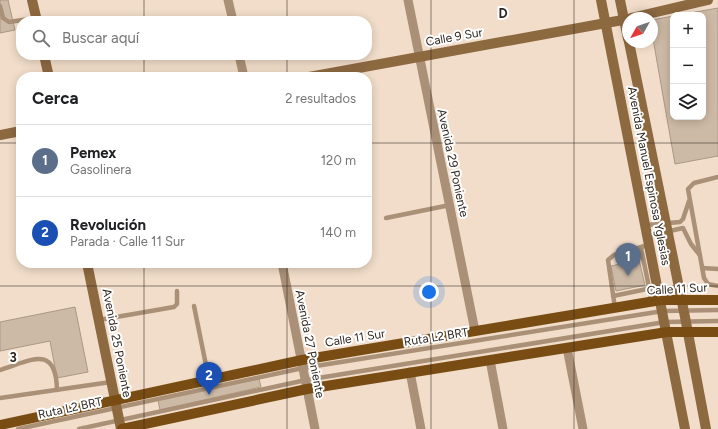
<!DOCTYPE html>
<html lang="es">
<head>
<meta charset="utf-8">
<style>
  :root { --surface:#fff; --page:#f2f2f2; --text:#202124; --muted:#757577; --line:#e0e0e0; --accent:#db2777 }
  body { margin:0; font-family:Figtree,sans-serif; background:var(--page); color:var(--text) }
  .controls { position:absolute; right:12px; top:12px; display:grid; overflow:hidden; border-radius:8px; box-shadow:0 2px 10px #0003 }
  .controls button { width:36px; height:36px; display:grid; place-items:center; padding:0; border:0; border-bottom:1px solid var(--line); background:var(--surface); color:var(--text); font:20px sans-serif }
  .compass { position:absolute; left:622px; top:12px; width:36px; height:36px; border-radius:50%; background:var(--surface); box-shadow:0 2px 10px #0003; rotate:230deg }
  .you { position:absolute; left:429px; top:292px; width:14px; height:14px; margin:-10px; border:3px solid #fff; border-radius:50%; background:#1a73e8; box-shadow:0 0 0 6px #1a73e833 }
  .badge { display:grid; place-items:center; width:26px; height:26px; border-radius:50%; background:var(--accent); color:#fff; font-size:13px; font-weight:700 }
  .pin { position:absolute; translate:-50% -33px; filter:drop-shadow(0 1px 2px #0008) }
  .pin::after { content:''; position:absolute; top:21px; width:14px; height:12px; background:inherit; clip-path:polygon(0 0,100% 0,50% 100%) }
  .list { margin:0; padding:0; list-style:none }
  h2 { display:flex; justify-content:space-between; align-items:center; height:52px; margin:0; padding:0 16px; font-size:17px }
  h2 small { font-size:13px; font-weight:400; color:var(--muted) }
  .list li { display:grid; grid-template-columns:26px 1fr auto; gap:12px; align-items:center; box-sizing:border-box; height:72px; padding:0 16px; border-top:1px solid var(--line) }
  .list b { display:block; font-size:15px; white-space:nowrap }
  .list p { margin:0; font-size:13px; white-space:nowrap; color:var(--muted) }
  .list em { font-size:13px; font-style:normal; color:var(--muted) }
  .icon { flex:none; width:22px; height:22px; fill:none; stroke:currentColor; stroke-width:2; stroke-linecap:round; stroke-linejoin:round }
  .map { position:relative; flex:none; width:718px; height:429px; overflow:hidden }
  .search { position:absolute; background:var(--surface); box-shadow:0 2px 10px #0003; left:16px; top:16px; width:356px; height:44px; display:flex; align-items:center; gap:10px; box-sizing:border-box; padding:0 14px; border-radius:16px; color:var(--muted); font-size:15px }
  .panel { position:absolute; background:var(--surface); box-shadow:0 2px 10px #0003; left:16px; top:72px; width:356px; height:196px; border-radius:16px }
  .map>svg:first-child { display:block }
</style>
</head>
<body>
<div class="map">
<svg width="718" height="429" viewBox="0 0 718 429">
  <rect width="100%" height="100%" fill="#f1ddc9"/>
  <g fill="#cdbaa6" stroke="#aa9885">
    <path d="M 0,0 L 8,0 L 15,30 L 0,33 Z"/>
    <path d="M 718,8 L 718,156 L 675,164 L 652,33 L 652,20 L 673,16 L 673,117 L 703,117 L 703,15 L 679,15 Z"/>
    <path d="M 639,260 L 645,285 L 616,291 L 611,266 Z"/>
    <path d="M 75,307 L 88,372 L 57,378 L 50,341 L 0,351 L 0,322 Z"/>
    <path d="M 259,379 L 261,387 L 160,410 L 158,400 Z"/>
  </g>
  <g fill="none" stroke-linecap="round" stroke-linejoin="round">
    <g stroke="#aa9076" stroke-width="4.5">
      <path d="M 0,6 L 3,18 L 9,22 L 36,18"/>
      <path d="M 718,177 L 694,183 L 688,189 L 704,278 L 708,284 L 718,286"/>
      <path d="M 386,218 L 450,205"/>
      <path d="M 646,225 L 680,222 L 683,219 L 689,201"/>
      <path d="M 648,236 L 683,228 L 691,244 L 699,254"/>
      <path d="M 641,248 L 652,302"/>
      <path d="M 702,268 L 718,269"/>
      <path d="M 613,296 L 652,288"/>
      <path d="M 194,306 L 209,380"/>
      <path d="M 615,308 L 608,260 L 614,255 L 648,245"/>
      <path d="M 99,320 L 174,307 L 177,304 L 177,291"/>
      <path d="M 0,370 C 30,361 56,343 57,390"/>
      <path d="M 0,398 L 111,382"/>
      <path d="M 18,429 L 303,368 L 663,311 L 718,310"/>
      <path d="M 79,429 L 306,380 L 665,322 L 718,321"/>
    </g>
    <g stroke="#aa9076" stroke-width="9">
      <path d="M 228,0 L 233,21"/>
      <path d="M 408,0 L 475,331"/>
      <path d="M 239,55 L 244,77"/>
      <path d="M 282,263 L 315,429"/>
      <path d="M 567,348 L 583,429"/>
      <path d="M 490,360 L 503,429"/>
      <path d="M 410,372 L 421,429"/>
    </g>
    <g stroke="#8d6940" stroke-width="10">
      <path d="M 32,0 L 37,21"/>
      <path d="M 601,0 L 685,429"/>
      <path d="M 620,0 L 628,39"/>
      <path d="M 631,18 L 708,0"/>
      <path d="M 629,42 L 685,317 L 706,429"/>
      <path d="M 44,55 L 49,77"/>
      <path d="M 309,77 L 628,19"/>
      <path d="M 0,135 L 21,131"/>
      <path d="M 87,263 L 121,429"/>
    </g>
    <g stroke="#784c12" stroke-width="10">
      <path d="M 0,425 L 302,360 L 661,300 L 718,300"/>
      <path d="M 122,429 L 307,389 L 667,332 L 718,332"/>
    </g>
  </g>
  <path fill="none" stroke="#2f2720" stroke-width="1" stroke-opacity="0.55" d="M 144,0 L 144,21M 287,0 L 287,21M 431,0 L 431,429M 574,0 L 574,429M 144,55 L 144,77M 287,55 L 287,77M 0,143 L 21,143M 367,143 L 718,143M 144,263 L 144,429M 287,263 L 287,429M 0,286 L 718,286"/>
  <g text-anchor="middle" stroke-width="4" stroke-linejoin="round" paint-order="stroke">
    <g font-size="12" fill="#2f2720" stroke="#fff">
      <text transform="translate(454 37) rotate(-10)" y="4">Calle 9 Sur</text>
      <text transform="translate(453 163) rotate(78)" y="4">Avenida 29 Poniente</text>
      <text transform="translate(649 176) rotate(79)" y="4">Avenida Manuel Espinosa Yglesias</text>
      <text transform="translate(677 289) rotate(-3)" y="4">Calle 11 Sur</text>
      <text transform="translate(436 337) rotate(-9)" y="4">Ruta L2 BRT</text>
      <text transform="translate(355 338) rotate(-9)" y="4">Calle 11 Sur</text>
      <text transform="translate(117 343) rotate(79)" y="4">Avenida 25 Poniente</text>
      <text transform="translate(310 344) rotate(79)" y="4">Avenida 27 Poniente</text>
      <text transform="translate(70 408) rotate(-12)" y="4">Ruta L2 BRT</text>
    </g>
  </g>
  <g font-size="13" text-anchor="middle" font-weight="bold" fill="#2f2720" stroke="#fff" stroke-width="4" stroke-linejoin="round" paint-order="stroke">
    <text x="503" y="18">D</text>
    <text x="13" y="362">3</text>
  </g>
</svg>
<div class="controls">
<button>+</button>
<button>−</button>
<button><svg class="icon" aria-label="layers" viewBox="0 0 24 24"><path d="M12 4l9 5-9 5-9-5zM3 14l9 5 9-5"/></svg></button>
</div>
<svg class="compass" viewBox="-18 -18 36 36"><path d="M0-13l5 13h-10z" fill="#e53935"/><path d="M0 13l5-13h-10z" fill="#757577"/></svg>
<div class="you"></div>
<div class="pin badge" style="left:628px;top:276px;background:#5c6f8a">1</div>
<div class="pin badge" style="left:209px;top:395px;background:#1a4fb4">2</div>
<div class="search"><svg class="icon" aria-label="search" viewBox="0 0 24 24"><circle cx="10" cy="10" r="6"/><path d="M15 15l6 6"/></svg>Buscar aquí</div>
<section class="panel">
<h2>Cerca<small>2 resultados</small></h2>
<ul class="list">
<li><span class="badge" style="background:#5c6f8a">1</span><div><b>Pemex</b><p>Gasolinera</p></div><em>120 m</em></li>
<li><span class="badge" style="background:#1a4fb4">2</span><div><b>Revolución</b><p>Parada · Calle 11 Sur</p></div><em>140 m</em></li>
</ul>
</section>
</div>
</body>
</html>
